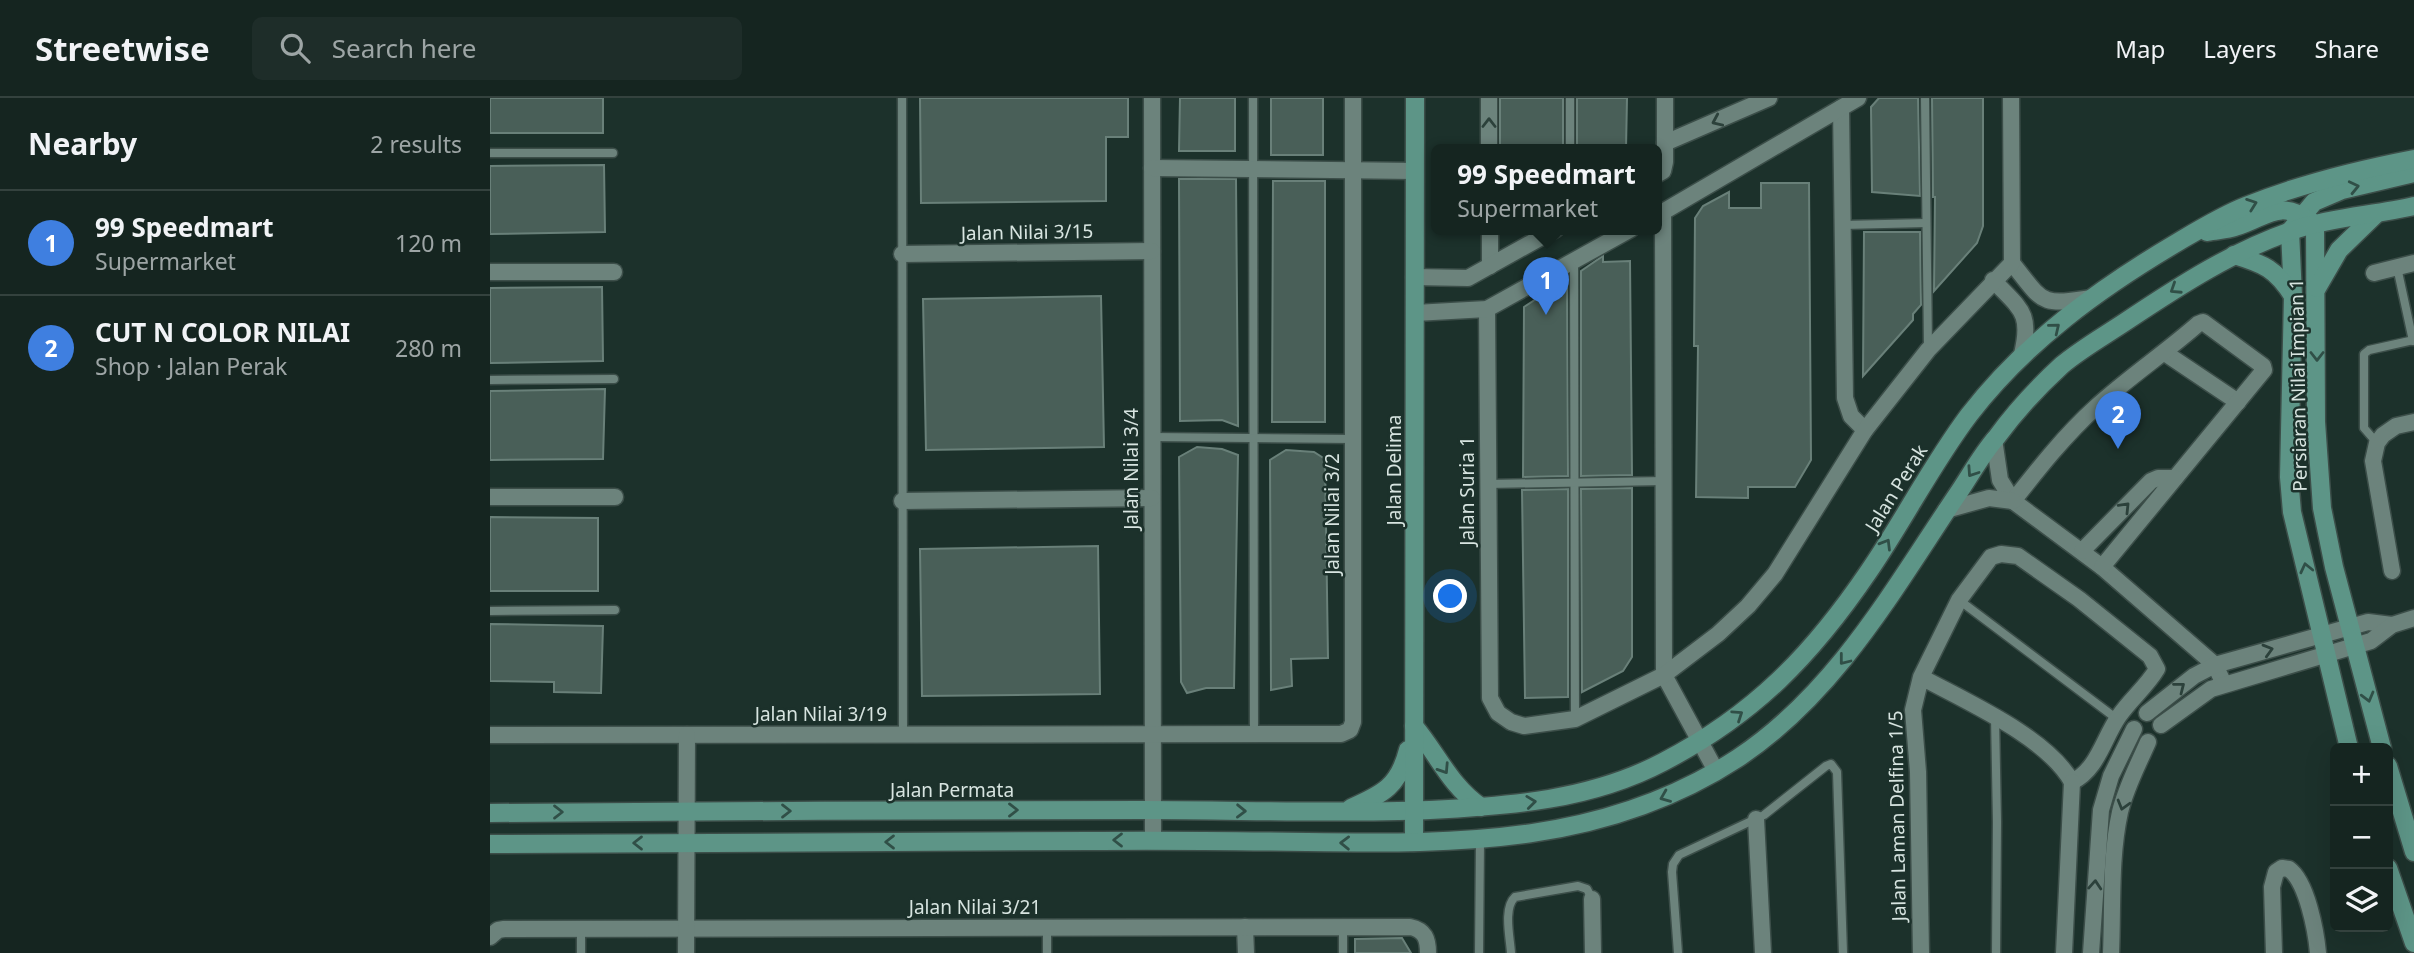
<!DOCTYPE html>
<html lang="en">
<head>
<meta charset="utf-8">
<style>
  :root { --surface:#152520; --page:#1e2d29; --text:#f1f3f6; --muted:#9da5a5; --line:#34423e; --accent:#fe8ebd }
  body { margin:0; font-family:"Noto Sans",sans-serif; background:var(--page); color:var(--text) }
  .controls { position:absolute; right:21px; bottom:21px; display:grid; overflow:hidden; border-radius:10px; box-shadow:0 7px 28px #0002 }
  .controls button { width:63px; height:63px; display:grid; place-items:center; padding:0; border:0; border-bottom:2px solid var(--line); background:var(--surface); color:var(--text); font:35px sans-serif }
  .you { position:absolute; left:961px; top:499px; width:24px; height:24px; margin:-18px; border:5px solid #fff; border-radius:50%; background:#1a73e8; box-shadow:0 0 0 10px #1a73e833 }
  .badge { display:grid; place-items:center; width:46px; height:46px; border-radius:50%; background:var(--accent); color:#fff; font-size:23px; font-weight:700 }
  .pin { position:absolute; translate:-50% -58px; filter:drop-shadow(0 2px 4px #0008) }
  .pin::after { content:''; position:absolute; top:37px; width:24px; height:21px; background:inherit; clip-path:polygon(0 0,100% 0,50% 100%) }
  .popup { position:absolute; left:941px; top:46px; width:231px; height:91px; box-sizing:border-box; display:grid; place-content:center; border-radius:10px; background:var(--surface); filter:drop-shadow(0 2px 5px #0005); font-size:23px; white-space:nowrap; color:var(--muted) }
  .popup b { font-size:26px; color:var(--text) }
  .popup::after { content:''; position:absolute; left:50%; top:100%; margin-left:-14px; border:14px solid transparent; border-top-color:var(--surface) }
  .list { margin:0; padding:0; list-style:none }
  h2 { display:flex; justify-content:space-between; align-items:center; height:91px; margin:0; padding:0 28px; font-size:30px }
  h2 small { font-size:23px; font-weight:400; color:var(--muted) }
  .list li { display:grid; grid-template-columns:46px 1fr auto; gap:21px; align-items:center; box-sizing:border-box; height:105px; padding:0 28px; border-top:2px solid var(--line) }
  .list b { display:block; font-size:26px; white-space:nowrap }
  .list p { margin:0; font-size:23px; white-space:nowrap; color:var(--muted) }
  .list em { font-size:23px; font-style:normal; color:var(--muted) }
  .icon { flex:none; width:38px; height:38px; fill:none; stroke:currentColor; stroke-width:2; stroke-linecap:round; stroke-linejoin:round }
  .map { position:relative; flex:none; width:1924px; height:855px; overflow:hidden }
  header { display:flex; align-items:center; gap:42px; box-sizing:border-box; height:98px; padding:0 35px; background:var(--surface); border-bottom:2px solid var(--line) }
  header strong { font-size:33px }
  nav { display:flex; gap:38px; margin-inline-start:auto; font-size:24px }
  .search { width:490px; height:63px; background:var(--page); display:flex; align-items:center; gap:18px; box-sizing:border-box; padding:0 24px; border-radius:10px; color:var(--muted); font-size:26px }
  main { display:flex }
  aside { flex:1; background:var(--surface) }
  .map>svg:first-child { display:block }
</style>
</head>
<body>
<header>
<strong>Streetwise</strong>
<div class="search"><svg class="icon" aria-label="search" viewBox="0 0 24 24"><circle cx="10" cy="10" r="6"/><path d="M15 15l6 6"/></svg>Search here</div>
<nav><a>Map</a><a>Layers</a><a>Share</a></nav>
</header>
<main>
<aside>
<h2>Nearby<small>2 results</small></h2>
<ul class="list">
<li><span class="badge" style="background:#3f7fe0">1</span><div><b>99 Speedmart</b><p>Supermarket</p></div><em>120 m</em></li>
<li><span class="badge" style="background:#3f7fe0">2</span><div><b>CUT N COLOR NILAI</b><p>Shop · Jalan Perak</p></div><em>280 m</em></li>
</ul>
</aside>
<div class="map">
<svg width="1924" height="855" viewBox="0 0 1924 855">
  <rect width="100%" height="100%" fill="#1c312b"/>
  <g fill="#495f58" stroke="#698079" stroke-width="2">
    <rect x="0" y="0" width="113" height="35"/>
    <path d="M 430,0 L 638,0 L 638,39 L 616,39 L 616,103 L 431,105 Z"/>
    <path d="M 690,0 L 745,0 L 745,53 L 689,53 Z"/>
    <rect x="781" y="0" width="52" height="57"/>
    <rect x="1010" y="0" width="63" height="51"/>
    <path d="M 1087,0 L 1137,0 L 1136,51 L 1087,51 Z"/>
    <path d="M 1389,0 L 1428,0 L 1430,98 L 1382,94 L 1381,9 Z"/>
    <path d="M 1442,0 L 1493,0 L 1493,128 L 1487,145 L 1444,193 L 1445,99 L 1443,99 Z"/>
    <path d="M 114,67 L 115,134 L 0,136 L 0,68 Z"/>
    <path d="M 689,81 L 746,81 L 748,328 L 732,322 L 690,323 Z"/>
    <path d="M 783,83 L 835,83 L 835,324 L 782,324 Z"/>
    <path d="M 1271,85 L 1319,85 L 1321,362 L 1305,389 L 1258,389 L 1258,400 L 1206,399 L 1208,248 L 1204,248 L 1205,120 L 1213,108 L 1239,94 L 1239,110 L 1271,110 Z"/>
    <path d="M 1374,134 L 1430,134 L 1431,207 L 1423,216 L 1423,222 L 1373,278 Z"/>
    <path d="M 1113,158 L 1113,164 L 1140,163 L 1142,377 L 1091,378 L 1091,173 Z"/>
    <path d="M 1077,181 L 1078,378 L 1033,379 L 1034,209 Z"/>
    <path d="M 112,189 L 113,263 L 0,265 L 0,190 Z"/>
    <path d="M 611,198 L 614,349 L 436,352 L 433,201 Z"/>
    <path d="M 115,291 L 113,361 L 0,362 L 0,293 Z"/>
    <path d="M 707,349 L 732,351 L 748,357 L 744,590 L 716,590 L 697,595 L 691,584 L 689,359 Z"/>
    <path d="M 796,352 L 824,354 L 835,361 L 838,560 L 801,561 L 802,588 L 781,592 L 780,362 Z"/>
    <path d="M 1142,390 L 1142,559 L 1133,573 L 1092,594 L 1091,391 Z"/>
    <path d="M 1078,391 L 1078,599 L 1035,600 L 1032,392 Z"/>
    <path d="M 0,419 L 108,420 L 108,493 L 0,493 Z"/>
    <path d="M 608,448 L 610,596 L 432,598 L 430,451 Z"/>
    <path d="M 0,526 L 113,528 L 111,595 L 64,594 L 64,584 L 0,583 Z"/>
    <path d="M 912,840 L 921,855 L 865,855 L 865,841 Z"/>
  </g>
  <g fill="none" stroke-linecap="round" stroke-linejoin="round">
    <g stroke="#3c4e49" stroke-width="11">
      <g id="lane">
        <path d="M 412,0 L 413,636"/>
        <path d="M 763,0 L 764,636"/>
        <path d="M 1080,0 L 1080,51"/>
        <path d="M 1435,0 L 1438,249"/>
        <path d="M 0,55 L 123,55"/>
        <path d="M 1353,127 L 1436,125"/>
        <path d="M 1084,162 L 1085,621"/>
        <path d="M 1907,169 L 1923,243"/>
        <path d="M 0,282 L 124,281"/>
        <path d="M 662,339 L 863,341"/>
        <path d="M 1887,345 L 1874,330 L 1874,256 L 1879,252 L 1924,242"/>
        <path d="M 998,386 L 1174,383"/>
        <path d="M 1469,502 L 1627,621"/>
        <path d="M 0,513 L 125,512"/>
        <path d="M 1505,619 L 1507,724 L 1506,855"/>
        <path d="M 853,829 L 853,855"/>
        <path d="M 91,830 L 91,855"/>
        <path d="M 557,830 L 557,855"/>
        <path d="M 989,855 L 990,743"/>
        <path d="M 1021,855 C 1020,839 1013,810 1025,799 L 1088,788 L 1097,791 L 1102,801"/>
        <path d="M 1188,855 L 1182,774 L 1183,766 L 1189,757 L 1274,717 L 1336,668 L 1341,666 L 1347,674 L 1353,855"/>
      </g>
    </g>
    <g stroke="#3c4e49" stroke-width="19">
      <g id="street">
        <path d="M 662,0 L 663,742"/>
        <path d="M 999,0 L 999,51"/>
        <path d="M 1351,10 L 1355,300 L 1361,318 L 1375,332"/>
        <path d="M 1175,45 L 1279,0"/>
        <path d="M 662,70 L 925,73"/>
        <path d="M 1166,77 L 1173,73 L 1175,64 L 1175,0"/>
        <path d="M 1173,114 L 1174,577 L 1226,673"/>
        <path d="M 1166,118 L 1368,0"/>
        <path d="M 1000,131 L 1000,168"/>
        <path d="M 412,156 L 662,153"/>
        <path d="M 1522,165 C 1554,205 1549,208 1602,200"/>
        <path d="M 0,174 L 124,174"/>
        <path d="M 1884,175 L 1924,165"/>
        <path d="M 924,179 L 978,180 L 1066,131"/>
        <path d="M 1503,182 C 1530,211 1542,214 1532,256"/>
        <path d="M 997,211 L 1000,600 L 1008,615 L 1021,624 L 1034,628 L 1085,621 L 1174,577 L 1228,536 L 1258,508 L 1285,476 L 1375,332 L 1438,252 L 1522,165 L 1521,0"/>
        <path d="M 925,215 L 997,211 L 1141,131"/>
        <path d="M 1675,255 L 1748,304"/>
        <path d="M 1504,341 L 1510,382 L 1523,403 L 1612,469 L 1725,567 L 1734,586"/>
        <path d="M 0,399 L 125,399"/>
        <path d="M 412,403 L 662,400"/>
        <path d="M 1523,403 C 1549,370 1575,337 1606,309 C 1639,279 1675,255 1708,226 L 1713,224 L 1773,268 L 1774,272 L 1612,469"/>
        <path d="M 1456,412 L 1499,400 L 1523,403"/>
        <path d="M 1592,453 L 1661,383 L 1668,380 L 1685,380"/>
        <path d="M 1902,473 L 1883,363 L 1887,345 L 1893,337 L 1906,328 L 1924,324"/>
        <path d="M 1431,579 C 1477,604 1557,639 1582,684 C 1608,671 1613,641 1629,618 C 1640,602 1657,588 1667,571 L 1660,558 L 1589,501 L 1528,458 L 1511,456 L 1501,459 L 1469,502 L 1431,579 L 1423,612 L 1428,674 L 1431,855"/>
        <path d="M 1657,615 L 1704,578 L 1725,567 L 1878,524 L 1902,527"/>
        <path d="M 1671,627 L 1721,591 L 1881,543 L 1902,527 L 1924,520"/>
        <path d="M 0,637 L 851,636 L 860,632 L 863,624 L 863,0"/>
        <path d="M 1266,721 L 1273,855"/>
        <path d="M 1102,801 L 1103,855"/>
        <path d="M 755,829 L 756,855"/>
        <path d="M 0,839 L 8,832 L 14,831 L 920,829 C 935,832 938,841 938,855"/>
        <path d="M 196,855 L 197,637"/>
        <path d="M 1574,855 L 1582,684"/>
        <path d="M 1601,855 L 1611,712 L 1621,678 L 1644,631"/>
        <path d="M 1621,855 C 1623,809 1620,759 1630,714 C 1636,689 1648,667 1658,644"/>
        <path d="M 1784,855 L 1782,789 L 1786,774 L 1792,770 L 1799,771 C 1817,784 1826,833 1828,855"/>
      </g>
    </g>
    <g stroke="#3c4e49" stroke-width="21">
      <g id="secondary">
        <path d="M 1825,126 L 1826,324 L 1832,410 L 1844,469 L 1892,650"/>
        <path d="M 1800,133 L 1803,198 L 1799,379 L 1802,414 L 1859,650"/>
        <path d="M 1800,133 L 1824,104 L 1852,92 L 1924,75"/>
        <path d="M 1717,134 C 1726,132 1736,132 1745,129 C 1778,119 1788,100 1822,124"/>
        <path d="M 1744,157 C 1774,166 1786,171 1803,198"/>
        <path d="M 1827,190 L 1849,152 L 1885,117"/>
        <path d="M 924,628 C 947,655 960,688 991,709"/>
        <path d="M 1898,668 L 1924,754"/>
        <path d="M 861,710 C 893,696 909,688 918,652"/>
        <path d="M 0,715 C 219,713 437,712 656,712 C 751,712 845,716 940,712 C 1020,708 1101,702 1173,664 C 1264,617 1322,557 1379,473 C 1414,422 1442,366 1479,317 C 1535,244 1610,190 1688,144 C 1710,131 1733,117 1756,108 C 1810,86 1867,72 1924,61"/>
        <path d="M 924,744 L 925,0"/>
        <path d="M 0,746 C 200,745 400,744 599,743 C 672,742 745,743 817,744 C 970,746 1115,747 1248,660 C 1347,594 1404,490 1469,394 C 1481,376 1492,356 1506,340 C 1525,314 1548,289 1572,267 C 1591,251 1614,238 1635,224 C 1689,188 1744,152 1807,131 C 1844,119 1885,117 1924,108"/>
        <path d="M 1898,770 L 1924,845"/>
      </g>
    </g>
    <use href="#lane" stroke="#6c837c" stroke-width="8"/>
    <use href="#street" stroke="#6c837c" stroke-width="16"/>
    <use href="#secondary" stroke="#5d9587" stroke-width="18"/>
  </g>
  <defs><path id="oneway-chevron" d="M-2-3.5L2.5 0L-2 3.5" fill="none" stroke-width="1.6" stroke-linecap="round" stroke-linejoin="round" transform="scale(1.75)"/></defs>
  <g stroke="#2c413b">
    <use href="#oneway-chevron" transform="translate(1227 23) rotate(156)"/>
    <use href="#oneway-chevron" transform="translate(999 25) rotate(-90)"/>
    <use href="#oneway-chevron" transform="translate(1635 409) rotate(-46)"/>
    <use href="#oneway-chevron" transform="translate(1778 552) rotate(-16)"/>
    <use href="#oneway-chevron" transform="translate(1690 589) rotate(-38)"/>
    <use href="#oneway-chevron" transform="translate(1633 707) rotate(106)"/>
    <use href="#oneway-chevron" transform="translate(1605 787) rotate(-86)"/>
  </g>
  <g stroke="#304f47">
    <use href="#oneway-chevron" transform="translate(1864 89) rotate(-13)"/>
    <use href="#oneway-chevron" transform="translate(1762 106) rotate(-20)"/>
    <use href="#oneway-chevron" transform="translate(1685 191) rotate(147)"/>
    <use href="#oneway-chevron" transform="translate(1565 230) rotate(-39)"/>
    <use href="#oneway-chevron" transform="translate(1827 258) rotate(90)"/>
    <use href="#oneway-chevron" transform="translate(1482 374) rotate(124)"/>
    <use href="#oneway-chevron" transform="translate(1396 446) rotate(-59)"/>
    <use href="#oneway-chevron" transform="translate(1816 470) rotate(-103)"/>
    <use href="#oneway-chevron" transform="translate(1354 562) rotate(128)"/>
    <use href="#oneway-chevron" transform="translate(1878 599) rotate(75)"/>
    <use href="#oneway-chevron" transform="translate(1248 617) rotate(-34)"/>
    <use href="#oneway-chevron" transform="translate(954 671) rotate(57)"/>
    <use href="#oneway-chevron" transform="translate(1175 699) rotate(158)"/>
    <use href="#oneway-chevron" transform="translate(1041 704) rotate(-7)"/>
    <use href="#oneway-chevron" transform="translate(523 712)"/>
    <use href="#oneway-chevron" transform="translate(296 713)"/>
    <use href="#oneway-chevron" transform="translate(751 713) rotate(1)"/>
    <use href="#oneway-chevron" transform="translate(68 714)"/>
    <use href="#oneway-chevron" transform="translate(628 742) rotate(180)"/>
    <use href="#oneway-chevron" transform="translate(400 744) rotate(180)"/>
    <use href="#oneway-chevron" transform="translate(148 745) rotate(180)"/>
    <use href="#oneway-chevron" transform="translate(855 745) rotate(-179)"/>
  </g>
  <g text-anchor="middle" stroke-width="5" stroke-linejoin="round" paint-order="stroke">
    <g font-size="19" fill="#d7e4e0" stroke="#1c312b">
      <text transform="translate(537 134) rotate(-1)" y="7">Jalan Nilai 3/15</text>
      <text transform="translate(1808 287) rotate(-91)" y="7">Persiaran Nilai Impian 1</text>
      <text transform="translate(641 371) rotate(-90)" y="7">Jalan Nilai 3/4</text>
      <text transform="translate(904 372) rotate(-90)" y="7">Jalan Delima</text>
      <text transform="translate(1406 390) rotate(-58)" y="7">Jalan Perak</text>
      <text transform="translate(977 393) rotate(-90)" y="7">Jalan Suria 1</text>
      <text transform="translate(842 416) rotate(-90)" y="7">Jalan Nilai 3/2</text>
      <text x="331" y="623">Jalan Nilai 3/19</text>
      <text x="462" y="699">Jalan Permata</text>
      <text transform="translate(1407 718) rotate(-91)" y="7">Jalan Laman Delfina 1/5</text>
      <text x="485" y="816">Jalan Nilai 3/21</text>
    </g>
  </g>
</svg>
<div class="controls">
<button>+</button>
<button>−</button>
<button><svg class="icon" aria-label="layers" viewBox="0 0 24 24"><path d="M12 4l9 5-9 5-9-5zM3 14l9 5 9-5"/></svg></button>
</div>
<div class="you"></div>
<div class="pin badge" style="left:1056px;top:217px;background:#3f7fe0">1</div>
<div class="popup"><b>99 Speedmart</b>Supermarket</div>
<div class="pin badge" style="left:1628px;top:351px;background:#3f7fe0">2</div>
</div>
</main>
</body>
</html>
